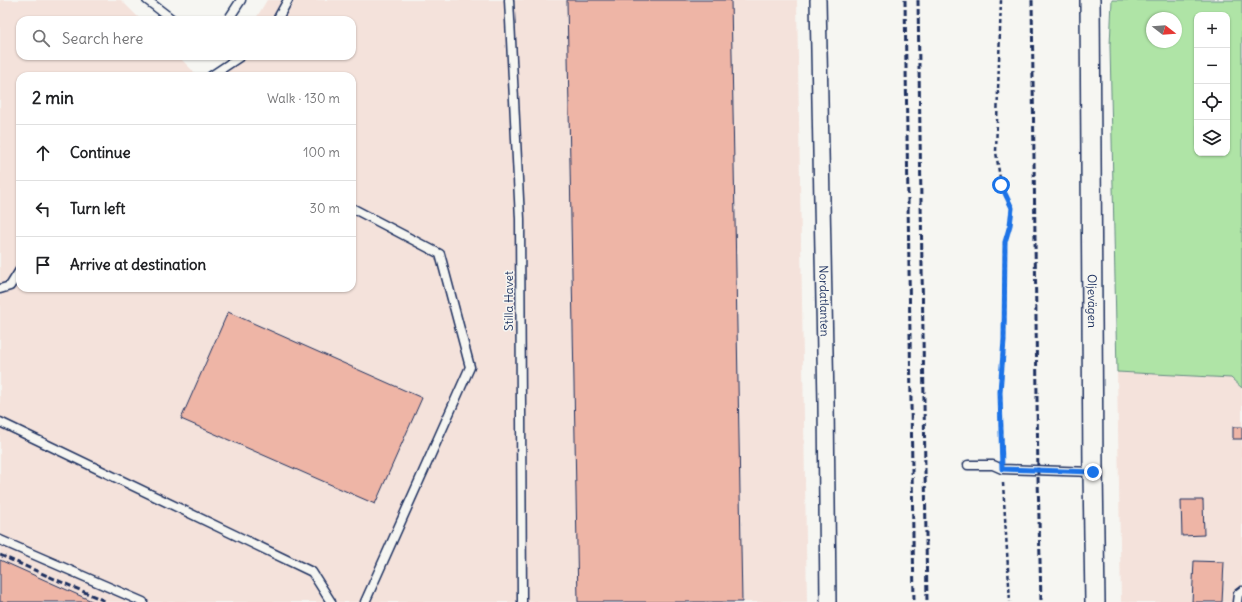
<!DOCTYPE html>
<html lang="en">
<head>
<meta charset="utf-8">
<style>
  :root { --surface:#fff; --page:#f2f2f2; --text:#202124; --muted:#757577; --line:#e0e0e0 }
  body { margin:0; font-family:Delius,sans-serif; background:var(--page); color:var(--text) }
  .controls { position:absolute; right:12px; top:12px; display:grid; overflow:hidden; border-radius:8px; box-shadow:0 1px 3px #0004 }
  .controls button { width:36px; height:36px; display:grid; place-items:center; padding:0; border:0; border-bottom:1px solid var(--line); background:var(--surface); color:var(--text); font:20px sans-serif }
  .compass { position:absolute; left:1146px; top:12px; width:36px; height:36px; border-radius:50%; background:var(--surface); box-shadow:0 1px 3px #0004; rotate:107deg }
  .stop { position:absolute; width:12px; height:12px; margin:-9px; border:3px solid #1a73e8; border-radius:50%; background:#fff }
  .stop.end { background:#1a73e8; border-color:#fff; box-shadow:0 1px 4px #0008 }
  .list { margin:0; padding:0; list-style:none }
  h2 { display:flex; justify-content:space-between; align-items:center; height:52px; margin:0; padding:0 16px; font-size:17px }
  h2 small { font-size:13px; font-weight:400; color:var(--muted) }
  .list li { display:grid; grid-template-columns:26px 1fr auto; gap:12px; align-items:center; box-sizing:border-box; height:56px; padding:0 16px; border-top:1px solid var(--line) }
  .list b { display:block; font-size:15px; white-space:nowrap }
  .list em { font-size:13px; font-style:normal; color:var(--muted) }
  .icon { flex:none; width:22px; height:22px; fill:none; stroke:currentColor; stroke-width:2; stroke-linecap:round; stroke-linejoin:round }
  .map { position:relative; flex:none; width:1242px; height:602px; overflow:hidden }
  .search { position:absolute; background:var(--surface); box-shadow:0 1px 3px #0004; left:16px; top:16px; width:340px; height:44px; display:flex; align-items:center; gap:10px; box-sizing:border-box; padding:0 14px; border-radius:12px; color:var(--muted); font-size:15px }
  .panel { position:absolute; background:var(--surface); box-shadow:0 1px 3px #0004; left:16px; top:72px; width:340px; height:220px; border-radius:12px }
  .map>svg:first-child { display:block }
</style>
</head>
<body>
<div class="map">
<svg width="1242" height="602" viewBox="0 0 1242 602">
  <rect width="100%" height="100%" fill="#f6f6f2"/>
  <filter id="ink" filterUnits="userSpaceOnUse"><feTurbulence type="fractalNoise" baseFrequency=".025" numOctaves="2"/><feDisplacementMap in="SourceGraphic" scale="8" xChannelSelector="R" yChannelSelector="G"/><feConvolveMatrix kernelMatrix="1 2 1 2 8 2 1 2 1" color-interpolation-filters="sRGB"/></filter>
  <g filter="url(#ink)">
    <g fill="#f4e2db">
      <path d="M 0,0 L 121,0 L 141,20 L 20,20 L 20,56 L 178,56 L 198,76 L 20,76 L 20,288 L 352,288 L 352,76 L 220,76 L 233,56 L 352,56 L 352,20 L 255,20 L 267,0 L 797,0 L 807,602 L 0,602 Z"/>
      <path d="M 1117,372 L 1231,378 L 1242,388 L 1242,602 L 1121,602 Z"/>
    </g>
    <path fill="#afe4a6" stroke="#658a82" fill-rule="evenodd" d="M 1112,0 L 1242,0 L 1242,388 L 1231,378 L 1117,372 L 1110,46 ZM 1197,15 L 1227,15 L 1227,153 L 1197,153 ZM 1152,18 L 1176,18 L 1176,42 L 1152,42 Z"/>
    <g fill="#eeb5a6" stroke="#1b2f5e">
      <path d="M 567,0 L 731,0 L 742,602 L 578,602 Z"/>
      <path d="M 228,312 L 422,398 L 375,504 L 181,419 Z"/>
      <rect x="1233" y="427" width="9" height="12"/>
      <path d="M 1181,500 L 1203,500 L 1204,535 L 1182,536 Z"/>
      <path d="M 0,560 L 94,602 L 0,602 Z"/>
      <path d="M 1194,561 L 1224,562 L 1222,602 L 1192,602 Z"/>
    </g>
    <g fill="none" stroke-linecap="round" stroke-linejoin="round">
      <g stroke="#1b2f5e" stroke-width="11">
        <g id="service">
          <path d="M 147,0 L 173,20"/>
          <path d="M 509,0 L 520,219 L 522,602"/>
          <path d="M 228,20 L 241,0"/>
          <path d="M 277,20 L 288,0"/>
          <path d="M 211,76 L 241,56"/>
          <path d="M 352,208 L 440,254 L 470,367 L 365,602"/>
          <path d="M 0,289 L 10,286 L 20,270"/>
          <path d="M 0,422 L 312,572 L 331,602"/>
          <path d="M 968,465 L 993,465 L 1002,469 L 1093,472"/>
          <path d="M 0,540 L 143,602"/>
          <path d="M 1237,602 L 1238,594 L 1242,591"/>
        </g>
      </g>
      <g stroke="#1b2f5e" stroke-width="18">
        <g id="minor">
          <path id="s1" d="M 818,0 L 826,403 L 828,602"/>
        </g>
      </g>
      <g stroke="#1b2f5e" stroke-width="22">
        <g id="tertiary">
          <path id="s2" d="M 1090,0 L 1093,472 L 1095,602"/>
        </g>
      </g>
      <g stroke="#1b2f5e" stroke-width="2.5" stroke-dasharray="4 3" stroke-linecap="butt">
        <path d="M 1001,0 L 996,152 L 1001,185 L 1012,208 L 1010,225 L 1005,242 L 1004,340 L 1000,392 L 1002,456"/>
        <path d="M 1003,483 L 1010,602"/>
      </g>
      <use href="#service" stroke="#f6f6f2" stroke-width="8"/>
      <use href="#minor" stroke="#f6f6f2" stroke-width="15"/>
      <use href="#tertiary" stroke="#f6f6f2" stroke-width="19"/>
      <g stroke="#1b2f5e" stroke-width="3" stroke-dasharray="6 3" stroke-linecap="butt">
        <path d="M 905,0 L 914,602"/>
        <path d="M 918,0 L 927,602"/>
        <path d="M 1032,0 L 1038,477 L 1041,602"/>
        <path d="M 0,555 L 107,602"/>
      </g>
    </g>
  </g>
  <g fill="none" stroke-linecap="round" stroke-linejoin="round" filter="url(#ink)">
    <path stroke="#1a73e8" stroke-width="5" d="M 1001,185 L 1012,208 L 1010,225 L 1005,242 L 1004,340 L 1000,392 L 1002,469 L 1093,472"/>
  </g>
  <g text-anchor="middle" stroke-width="3" stroke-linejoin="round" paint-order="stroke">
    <g font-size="12" fill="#1b2f5e" stroke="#f6f6f2">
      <text transform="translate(509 301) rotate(-90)" y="4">Stilla Havet</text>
      <text dy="4" stroke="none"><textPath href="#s1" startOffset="301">Nordatlanten</textPath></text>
      <text dy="4" stroke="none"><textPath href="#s2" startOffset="301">Oljevägen</textPath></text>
    </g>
  </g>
</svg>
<div class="controls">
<button>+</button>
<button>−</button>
<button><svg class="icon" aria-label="locate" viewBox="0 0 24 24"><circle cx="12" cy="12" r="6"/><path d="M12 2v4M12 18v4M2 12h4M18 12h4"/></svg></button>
<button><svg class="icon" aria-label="layers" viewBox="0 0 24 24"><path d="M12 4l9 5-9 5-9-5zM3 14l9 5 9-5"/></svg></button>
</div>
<svg class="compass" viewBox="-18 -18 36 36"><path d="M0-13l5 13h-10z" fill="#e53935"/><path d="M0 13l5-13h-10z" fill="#757577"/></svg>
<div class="stop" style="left:1001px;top:185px"></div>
<div class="stop end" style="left:1093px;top:472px"></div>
<div class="search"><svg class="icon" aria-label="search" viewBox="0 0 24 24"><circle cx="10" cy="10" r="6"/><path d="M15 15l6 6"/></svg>Search here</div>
<section class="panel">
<h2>2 min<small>Walk · 130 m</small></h2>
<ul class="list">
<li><svg class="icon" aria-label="ahead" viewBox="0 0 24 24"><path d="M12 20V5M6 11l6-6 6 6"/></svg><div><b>Continue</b></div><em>100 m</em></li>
<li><svg class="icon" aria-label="left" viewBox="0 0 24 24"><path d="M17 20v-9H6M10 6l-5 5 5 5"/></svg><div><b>Turn left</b></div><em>30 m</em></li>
<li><svg class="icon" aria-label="arrive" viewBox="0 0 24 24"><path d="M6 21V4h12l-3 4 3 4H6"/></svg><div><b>Arrive at destination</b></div></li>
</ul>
</section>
</div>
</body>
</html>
